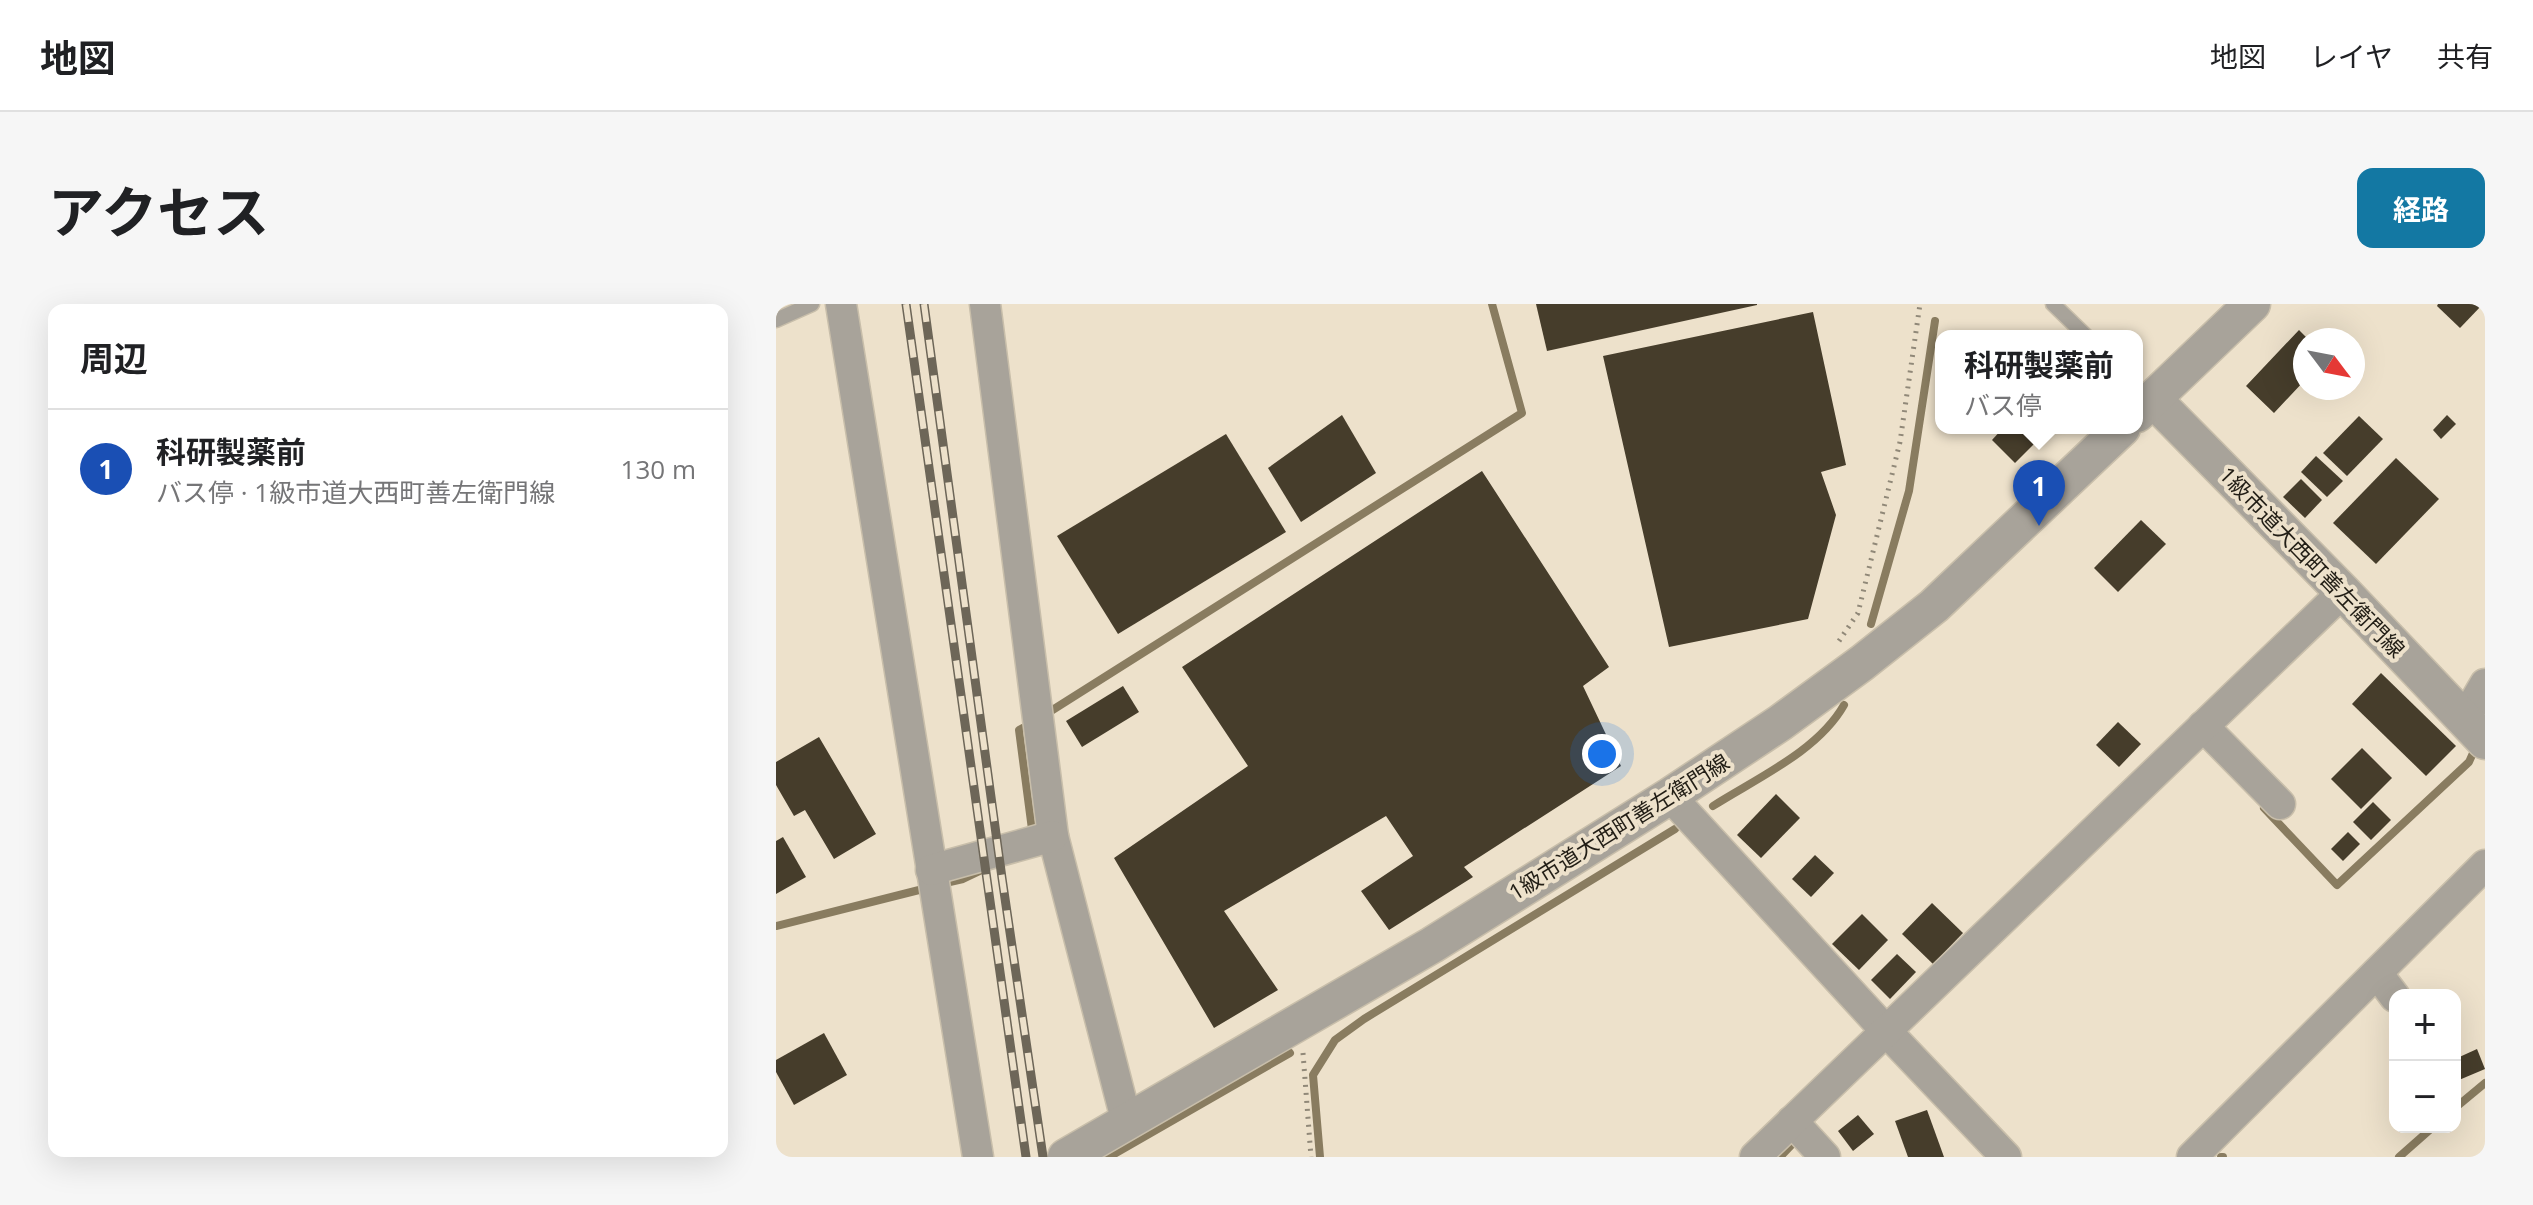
<!DOCTYPE html>
<html lang="ja">
<head>
<meta charset="utf-8">
<style>
  :root { --surface:#fff; --page:#f6f6f6; --text:#202124; --muted:#757577; --line:#e0e0e0; --accent:#1378a3 }
  body { margin:0; font-family:"Open Sans","Noto Sans JP",sans-serif; background:var(--page); color:var(--text) }
  .controls { position:absolute; right:24px; bottom:24px; display:grid; overflow:hidden; border-radius:16px; box-shadow:0 8px 32px #0002 }
  .controls button { width:72px; height:72px; display:grid; place-items:center; padding:0; border:0; border-bottom:2px solid var(--line); background:var(--surface); color:var(--text); font:40px sans-serif }
  .compass { position:absolute; left:1517px; top:24px; width:72px; height:72px; border-radius:50%; background:var(--surface); box-shadow:0 8px 32px #0002; rotate:122deg }
  .you { position:absolute; left:826px; top:450px; width:28px; height:28px; margin:-20px; border:6px solid #fff; border-radius:50%; background:#1a73e8; box-shadow:0 0 0 12px #1a73e833 }
  .badge { display:grid; place-items:center; width:52px; height:52px; border-radius:50%; background:var(--accent); color:#fff; font-size:26px; font-weight:700 }
  .pin { position:absolute; translate:-50% -66px; filter:drop-shadow(0 2px 4px #0008) }
  .pin::after { content:''; position:absolute; top:42px; width:28px; height:24px; background:inherit; clip-path:polygon(0 0,100% 0,50% 100%) }
  .popup { position:absolute; left:1159px; top:26px; width:208px; height:104px; box-sizing:border-box; display:grid; place-content:center; border-radius:16px; background:var(--surface); filter:drop-shadow(0 2px 6px #0005); font-size:26px; white-space:nowrap; color:var(--muted) }
  .popup b { font-size:30px; color:var(--text) }
  .popup::after { content:''; position:absolute; left:50%; top:100%; margin-left:-16px; border:16px solid transparent; border-top-color:var(--surface) }
  .list { margin:0; padding:0; list-style:none }
  h2 { display:flex; justify-content:space-between; align-items:center; height:104px; margin:0; padding:0 32px; font-size:34px }
  h2 small { font-size:26px; font-weight:400; color:var(--muted) }
  .list li { display:grid; grid-template-columns:52px 1fr auto; gap:24px; align-items:center; box-sizing:border-box; height:120px; padding:0 32px; border-top:2px solid var(--line) }
  .list b { display:block; font-size:30px; white-space:nowrap }
  .list p { margin:0; font-size:26px; white-space:nowrap; color:var(--muted) }
  .list em { font-size:26px; font-style:normal; color:var(--muted) }
  .map { position:relative; flex:none; width:1709px; height:853px; overflow:hidden; border-radius:16px }
  header { display:flex; align-items:center; gap:48px; box-sizing:border-box; height:112px; padding:0 40px; background:var(--surface); border-bottom:2px solid var(--line) }
  header strong { font-size:38px }
  nav { display:flex; gap:44px; margin-inline-start:auto; font-size:28px }
  .intro { display:flex; align-items:center; justify-content:space-between; box-sizing:border-box; height:192px; padding:0 48px }
  h1 { margin:0; font-size:56px }
  .button { padding:20px 36px; border-radius:16px; background:var(--accent); color:#fff; font-size:28px; font-weight:700 }
  main { display:flex; gap:48px; padding:0 48px }
  aside { flex:1; background:var(--surface); border-radius:16px; box-shadow:0 8px 32px #0002 }
  .map>svg:first-child { display:block }
</style>
</head>
<body>
<header>
<strong>地図</strong>
<nav><a>地図</a><a>レイヤ</a><a>共有</a></nav>
</header>
<div class="intro"><h1>アクセス</h1><a class="button">経路</a></div>
<main>
<aside>
<h2>周辺<small></small></h2>
<ul class="list">
<li><span class="badge" style="background:#1a4fb4">1</span><div><b>科研製薬前</b><p>バス停 · 1級市道大西町善左衛門線</p></div><em>130 m</em></li>
</ul>
</aside>
<div class="map">
<svg width="1709" height="853" viewBox="0 0 1709 853">
  <rect width="100%" height="100%" fill="#ede1cb"/>
  <g fill="none" stroke-linecap="round" stroke-linejoin="round">
    <g stroke="#897c60" stroke-width="8">
      <path d="M 1095,320 L 1133,187 L 1159,17"/>
      <path d="M 267,412 L 746,109 L 716,0"/>
      <path d="M 256,419 L 243,426 L 257,533"/>
      <path d="M 937,502 C 981,474 1042,447 1068,401"/>
      <path d="M 1488,504 L 1561,581 L 1693,458 L 1701,440"/>
      <path d="M 165,580 L 187,575 L 208,565"/>
      <path d="M 0,622 L 151,584"/>
      <path d="M 1679,804 L 1709,779"/>
      <path d="M 333,853 L 514,749"/>
      <path d="M 544,853 L 537,771 L 559,736 L 588,715 L 899,525"/>
      <path d="M 1004,853 L 1023,833"/>
      <path d="M 1445,853 L 1447,853"/>
      <path d="M 1623,853 L 1657,823"/>
    </g>
  </g>
  <g fill="#463d2b">
    <path d="M 760,0 L 981,0 L 981,1 L 771,47 Z"/>
    <path d="M 1662,0 L 1707,0 L 1684,24 L 1661,2 Z"/>
    <path d="M 1037,8 L 1070,161 L 1045,168 L 1060,211 L 1032,315 L 893,343 L 827,52 Z"/>
    <path d="M 1523,26 L 1533,36 L 1529,36 L 1529,76 L 1498,109 L 1470,82 Z"/>
    <path d="M 566,111 L 600,169 L 525,218 L 492,164 Z"/>
    <path d="M 1671,111 L 1680,120 L 1665,135 L 1657,126 Z"/>
    <path d="M 1583,112 L 1607,135 L 1571,172 L 1547,149 Z"/>
    <path d="M 1227,124 L 1274,124 L 1239,159 L 1216,136 Z"/>
    <path d="M 450,130 L 510,228 L 342,330 L 281,232 Z"/>
    <path d="M 1540,152 L 1567,177 L 1551,193 L 1525,168 Z"/>
    <path d="M 1620,154 L 1663,195 L 1600,260 L 1557,219 Z"/>
    <path d="M 706,167 L 833,363 L 807,382 L 845,462 L 688,563 L 697,573 L 613,626 L 585,587 L 637,552 L 610,512 L 448,607 L 502,686 L 438,724 L 338,554 L 472,462 L 406,363 Z"/>
    <path d="M 1525,175 L 1546,196 L 1529,214 L 1507,193 Z"/>
    <path d="M 1365,216 L 1390,240 L 1342,288 L 1318,264 Z"/>
    <path d="M 1605,369 L 1680,442 L 1650,472 L 1576,400 Z"/>
    <path d="M 347,382 L 363,408 L 306,443 L 290,417 Z"/>
    <path d="M 1342,418 L 1365,440 L 1343,463 L 1320,441 Z"/>
    <path d="M 43,433 L 100,530 L 58,555 L 29,506 L 18,512 L 0,481 L 0,458 Z"/>
    <path d="M 1586,444 L 1616,474 L 1585,505 L 1555,475 Z"/>
    <path d="M 1000,490 L 1024,514 L 985,554 L 961,531 Z"/>
    <path d="M 1597,498 L 1615,516 L 1595,536 L 1577,518 Z"/>
    <path d="M 1572,528 L 1584,540 L 1567,557 L 1555,545 Z"/>
    <path d="M 7,533 L 30,573 L 0,590 L 0,537 Z"/>
    <path d="M 1039,551 L 1058,569 L 1035,593 L 1016,575 Z"/>
    <path d="M 1156,599 L 1187,629 L 1157,660 L 1126,630 Z"/>
    <path d="M 1086,610 L 1112,636 L 1083,666 L 1056,640 Z"/>
    <path d="M 1121,650 L 1140,668 L 1114,695 L 1095,676 Z"/>
    <path d="M 48,729 L 71,771 L 18,801 L 0,768 L 0,756 Z"/>
    <path d="M 1701,745 L 1709,765 L 1683,776 L 1679,765 L 1679,755 Z"/>
    <path d="M 1151,806 L 1168,853 L 1132,853 L 1119,817 Z"/>
    <path d="M 1082,811 L 1098,830 L 1077,847 L 1062,827 Z"/>
  </g>
  <g fill="none" stroke-linecap="round" stroke-linejoin="round">
    <g stroke="#c8beaa" stroke-width="17">
      <g id="service">
        <path d="M 1277,0 L 1310,32"/>
        <path d="M 0,16 L 36,0"/>
      </g>
    </g>
    <g stroke="#c8beaa" stroke-width="33">
      <g id="minor">
        <path d="M 65,0 L 202,853"/>
        <path d="M 209,0 L 277,532 L 351,819"/>
        <path d="M 1688,416 L 1709,380"/>
        <path d="M 1427,422 L 1504,500"/>
        <path d="M 894,492 L 1110,727 L 1230,853"/>
        <path d="M 155,566 L 277,532"/>
        <path d="M 1601,669 L 1619,693"/>
        <path d="M 1016,817 L 1049,853"/>
        <path d="M 979,853 L 1567,288"/>
        <path d="M 1416,853 L 1709,561"/>
      </g>
    </g>
    <g stroke="#c8beaa" stroke-width="39">
      <g id="tertiary">
        <path d="M 1377,95 L 1567,288 L 1709,437"/>
        <path d="M 1361,110 L 1476,0"/>
        <path d="M 290,853 L 656,641 L 894,492 L 1004,419 L 1086,359 L 1158,302 L 1346,124"/>
      </g>
    </g>
    <g stroke="#908878" stroke-width="5" stroke-dasharray="2 6" stroke-linecap="butt">
      <path d="M 1063,337 L 1082,309 L 1124,138 L 1144,0"/>
      <path d="M 527,749 L 535,853"/>
    </g>
    <use href="#service" stroke="#a8a39a" stroke-width="14"/>
    <use href="#minor" stroke="#a8a39a" stroke-width="30"/>
    <use href="#tertiary" stroke="#a8a39a" stroke-width="36"/>
    <g stroke="#6d6658" stroke-width="9">
      <g id="rail">
        <path d="M 130,0 L 250,853"/>
        <path d="M 148,0 L 226,574 L 267,853"/>
      </g>
    </g>
    <use href="#rail" stroke="#ede1cb" stroke-width="6" stroke-dasharray="18" stroke-linecap="butt"/>
  </g>
  <g text-anchor="middle" stroke-width="8" stroke-linejoin="round" paint-order="stroke">
    <g font-size="22" fill="#211d15" stroke="#ede1cb">
      <text transform="translate(1536 258) rotate(46)" y="8">1級市道大西町善左衛門線</text>
      <text transform="translate(843 523) rotate(-32)" y="8">1級市道大西町善左衛門線</text>
    </g>
  </g>
</svg>
<div class="controls">
<button>+</button>
<button>−</button>
</div>
<svg class="compass" viewBox="-18 -18 36 36"><path d="M0-13l5 13h-10z" fill="#e53935"/><path d="M0 13l5-13h-10z" fill="#757577"/></svg>
<div class="you"></div>
<div class="pin badge" style="left:1263px;top:222px;background:#1a4fb4">1</div>
<div class="popup"><b>科研製薬前</b>バス停</div>
</div>
</main>
</body>
</html>
